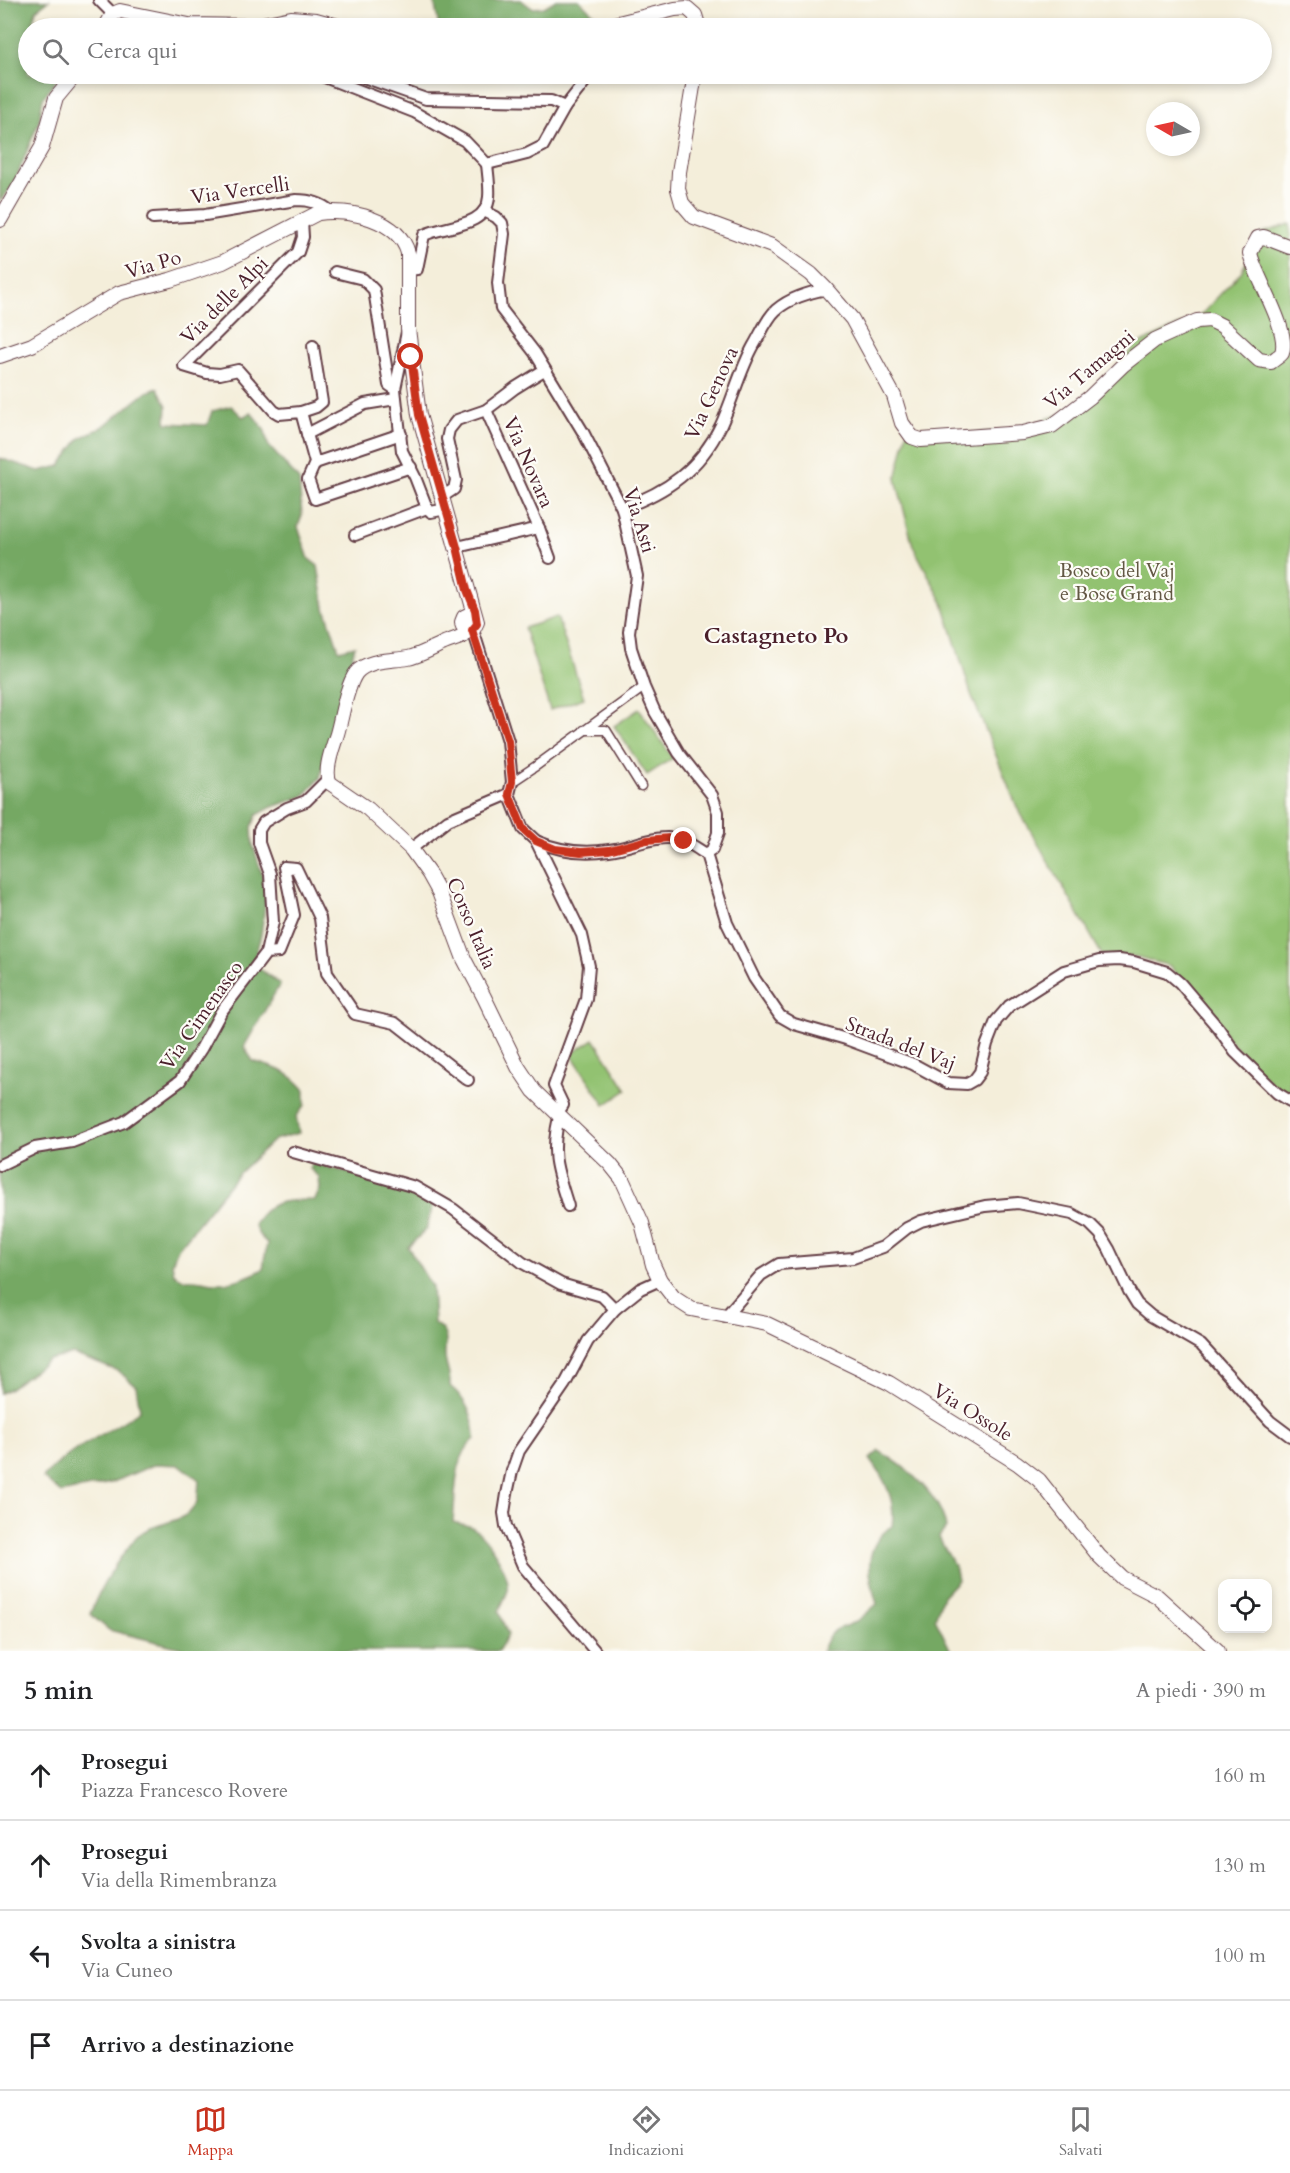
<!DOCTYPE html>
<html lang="it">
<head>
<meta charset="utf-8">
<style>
  :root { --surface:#fff; --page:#f2f2f2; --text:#202124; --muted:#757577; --line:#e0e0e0; --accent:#c8321e }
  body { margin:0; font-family:Cardo,serif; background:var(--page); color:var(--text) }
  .controls { position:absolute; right:18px; bottom:18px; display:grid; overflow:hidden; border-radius:12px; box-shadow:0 3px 9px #0003 }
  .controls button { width:54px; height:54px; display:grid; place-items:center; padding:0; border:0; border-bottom:2px solid var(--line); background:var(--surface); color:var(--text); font:30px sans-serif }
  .compass { position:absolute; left:1146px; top:102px; width:54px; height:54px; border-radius:50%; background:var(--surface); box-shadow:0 3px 9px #0003; rotate:279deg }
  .stop { position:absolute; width:18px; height:18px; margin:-14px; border:4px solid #c8321e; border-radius:50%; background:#fff }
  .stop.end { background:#c8321e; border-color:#fff; box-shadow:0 2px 6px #0008 }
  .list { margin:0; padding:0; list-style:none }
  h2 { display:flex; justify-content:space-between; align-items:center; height:78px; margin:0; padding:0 24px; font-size:26px }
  h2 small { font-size:20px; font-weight:400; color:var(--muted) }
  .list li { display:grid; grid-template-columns:39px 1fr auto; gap:18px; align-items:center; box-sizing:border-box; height:90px; padding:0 24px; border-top:2px solid var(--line) }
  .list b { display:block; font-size:22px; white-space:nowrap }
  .list p { margin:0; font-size:20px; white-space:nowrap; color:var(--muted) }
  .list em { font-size:20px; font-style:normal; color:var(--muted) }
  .icon { flex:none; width:33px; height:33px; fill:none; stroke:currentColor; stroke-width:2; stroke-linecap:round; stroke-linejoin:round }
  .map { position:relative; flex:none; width:1290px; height:1651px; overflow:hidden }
  .search { position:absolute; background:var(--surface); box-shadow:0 3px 9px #0003; left:18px; right:18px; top:18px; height:66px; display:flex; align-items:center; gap:15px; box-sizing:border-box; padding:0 21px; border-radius:33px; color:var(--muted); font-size:22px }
  .sheet { height:438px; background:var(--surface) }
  nav { display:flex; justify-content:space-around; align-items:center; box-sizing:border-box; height:84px; border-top:2px solid var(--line); background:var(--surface); font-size:16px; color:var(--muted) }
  nav a { display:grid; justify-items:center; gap:3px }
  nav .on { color:var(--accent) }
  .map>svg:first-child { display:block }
</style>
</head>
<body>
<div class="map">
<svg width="1290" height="1651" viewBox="0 0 1290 1651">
  <rect width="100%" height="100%" fill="#fdfcf7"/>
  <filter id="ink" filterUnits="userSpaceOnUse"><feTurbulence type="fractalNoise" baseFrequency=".0167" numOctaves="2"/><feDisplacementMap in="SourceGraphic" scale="12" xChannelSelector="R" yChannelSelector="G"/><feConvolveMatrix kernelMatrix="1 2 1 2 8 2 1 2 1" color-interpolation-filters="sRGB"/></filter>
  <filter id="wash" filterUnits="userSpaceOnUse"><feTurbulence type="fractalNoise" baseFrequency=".008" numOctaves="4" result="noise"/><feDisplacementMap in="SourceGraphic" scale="24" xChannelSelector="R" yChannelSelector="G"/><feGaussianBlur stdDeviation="1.35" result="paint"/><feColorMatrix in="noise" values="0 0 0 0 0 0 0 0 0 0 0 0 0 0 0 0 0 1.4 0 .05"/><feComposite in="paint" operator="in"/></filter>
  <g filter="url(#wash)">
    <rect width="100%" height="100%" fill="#f4eeda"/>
    <g fill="#92c271" stroke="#6e704e" stroke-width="1.5">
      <path d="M 1290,224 L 1290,1096 L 1280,1092 L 1233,1044 L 1170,966 L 1138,957 L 1102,955 L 1017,807 L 971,694 L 943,603 L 913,546 L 896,479 L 907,432 L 961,434 L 1014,430 L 1064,413 L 1100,385 L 1136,345 L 1200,316 L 1241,272 L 1262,233 Z"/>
      <path d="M 557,617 L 584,698 L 550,710 L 524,628 Z"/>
      <path d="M 639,709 L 673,758 L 647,775 L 614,726 Z"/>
      <path d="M 594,1039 L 627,1090 L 605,1105 L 571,1054 Z"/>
    </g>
    <g fill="#75a863" stroke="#606447" stroke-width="1.5">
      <path d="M 0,0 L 49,0 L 36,10 L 33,21 L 36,28 L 28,28 L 28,74 L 61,74 L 43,98 L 39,121 L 13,186 L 0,201 Z"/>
      <path d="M 434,0 L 521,0 L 532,8 L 544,7 L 556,0 L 579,0 L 603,23 L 553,28 L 439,28 Z"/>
      <path d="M 158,388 L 167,406 L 166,423 L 207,425 L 212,411 L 231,406 L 243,417 L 251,412 L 265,431 L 268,445 L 299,480 L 302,515 L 298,527 L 309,559 L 318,566 L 325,608 L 339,650 L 355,646 L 320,778 L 304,796 L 272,807 L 257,815 L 252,827 L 253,845 L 267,890 L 261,935 L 253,964 L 280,984 L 244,1047 L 253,1061 C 277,1069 287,1069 305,1090 L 305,1105 L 296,1117 L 299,1133 L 274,1140 L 238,1174 L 177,1250 L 172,1263 L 174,1274 L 185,1280 C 197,1278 205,1283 218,1283 C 229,1284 253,1275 263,1269 L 267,1243 L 259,1235 L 254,1224 C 272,1197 286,1201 315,1200 L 320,1189 L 319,1177 L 310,1169 L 311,1163 L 395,1184 L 433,1205 L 426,1230 L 408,1247 L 432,1287 L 434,1323 C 438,1326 442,1328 444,1333 C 448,1340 445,1344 445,1352 C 444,1365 451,1373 450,1386 C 466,1399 475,1418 475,1439 C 453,1456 456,1495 453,1522 C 460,1524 469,1525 475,1529 C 488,1539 511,1574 508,1590 C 506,1597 501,1605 499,1612 L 508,1635 L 498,1651 L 183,1651 L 181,1648 L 109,1630 L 90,1614 C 99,1589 118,1558 136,1538 C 152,1520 184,1526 196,1504 C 199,1498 198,1487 199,1480 L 180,1465 L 156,1464 L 111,1483 L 61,1493 L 43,1478 C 71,1446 107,1435 140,1410 L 136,1386 L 118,1371 L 73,1354 L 49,1360 L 9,1389 L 0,1393 L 0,458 L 39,471 L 60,466 L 80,438 L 101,428 L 147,392 Z"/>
      <path d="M 879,1451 C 906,1466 941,1496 946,1528 L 939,1537 C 945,1552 956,1563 958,1580 L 943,1596 L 935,1618 L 951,1651 L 822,1651 C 831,1624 838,1632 858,1620 C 865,1615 871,1609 877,1604 C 868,1575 862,1546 892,1526 C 896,1500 885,1479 870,1459 Z"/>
    </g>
  </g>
  <g filter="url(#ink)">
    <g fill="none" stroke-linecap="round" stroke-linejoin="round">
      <g stroke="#643e45" stroke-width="11">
        <g id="pedestrian">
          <path d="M 584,730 L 606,730 L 641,786"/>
          <path d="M 512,782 L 536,766 L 644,687"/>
        </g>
      </g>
      <g stroke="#643e45" stroke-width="14">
        <g id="minor">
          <path d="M 99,0 L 113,14"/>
          <path d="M 317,74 L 414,112 L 465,141 L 487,164"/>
          <path d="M 355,74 L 426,99 L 551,101 L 565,107"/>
          <path d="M 487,164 L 527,154 L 543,146 L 565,107 L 591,74"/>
          <path d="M 484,211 L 496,217 L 502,223 L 504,234 L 498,283 L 501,309 L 535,353 L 583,432 L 622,508 L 637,576 L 629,632 L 631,648 L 644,687 L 655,712 L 679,753 L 712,795 L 718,812 L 718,833 L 712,850 L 706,854"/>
          <path d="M 153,218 L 205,215 L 296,200 C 309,200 320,202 330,211"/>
          <path d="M 302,221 L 303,237 L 298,252 L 184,366 L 207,373 L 220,374 L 238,370 L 274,411 L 279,414 L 301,412 L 315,463 L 308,479 L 315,499 L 411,467"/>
          <path d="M 409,270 L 417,269 L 424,235 C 444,225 487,228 489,197 C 490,187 488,175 487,164"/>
          <path d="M 335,272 L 363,279 L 374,290 L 389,385 L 395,389"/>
          <path d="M 407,332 L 395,389 L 402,451 L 415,477 L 427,508 L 431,512 L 446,509"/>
          <path d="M 486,410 L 539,528 L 550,558"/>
          <path d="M 301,412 L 316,407 L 322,402 L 313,346"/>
          <path d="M 307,434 L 365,404 L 396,399"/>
          <path d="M 315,463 L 401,434"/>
          <path d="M 442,497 L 454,489 L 456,480 L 447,439 L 449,430 L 457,420 L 486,410 L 515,388 L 544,370"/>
          <path d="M 622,508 C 667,492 700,469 721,425 C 733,399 740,370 754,345 C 760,335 767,318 776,310 C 790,298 808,293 826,289"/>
          <path d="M 355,535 L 427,508"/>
          <path d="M 457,547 L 539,528"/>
          <path d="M 473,630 L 508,741 L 512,782 L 509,794 L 523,829 L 536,841 L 582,935 L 589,966 L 586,999 L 554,1086 L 563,1105 L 557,1114"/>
          <path d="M 536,841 C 559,851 583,854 609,850 C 634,847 656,833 682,840 C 690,843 699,850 706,854"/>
          <path d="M 411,849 L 448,820 L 509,794"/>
          <path d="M 706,854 L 727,923 L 754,978 L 780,1016 L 794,1024 L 846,1039 L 913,1064 L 948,1083 L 967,1084 L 974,1080 L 980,1072 L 987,1044 L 996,1021 L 1009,1006 L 1064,971 L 1099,961 L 1119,960 L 1134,962 L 1167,972 L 1180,983 L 1219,1029 L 1235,1052 L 1277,1093 L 1290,1101"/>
          <path d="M 266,953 L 279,952 L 294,915 L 284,867 L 296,868 L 320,918 L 327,973 L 355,1014 L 395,1023 L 468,1080"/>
          <path d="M 559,1117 C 550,1155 557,1170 568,1206"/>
          <path d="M 293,1152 L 415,1187 L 453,1209 L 523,1263 L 561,1284 L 602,1296 L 615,1309"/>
          <path d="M 0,1165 L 35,1148 L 72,1142 L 124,1122 L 180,1081 L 201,1049 L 221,1012 L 266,953 L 273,922 L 270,874 L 259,843 L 259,830 L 264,822 L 287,808 L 306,801 L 328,779"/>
          <path d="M 725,1317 L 761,1275 L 779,1264 L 853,1258 L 883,1247 L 907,1228 L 921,1221 L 985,1206 L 1018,1203 L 1072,1214 L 1090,1224 L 1100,1234 L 1109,1249 L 1129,1291 L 1137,1304 L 1151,1316 L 1201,1345 L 1270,1421 L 1290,1436"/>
          <path d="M 595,1651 L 523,1566 L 506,1526 L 504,1513 L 507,1494 L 512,1471 L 519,1451 L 565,1384 L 588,1341 L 615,1309 L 640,1289 L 660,1280"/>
        </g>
      </g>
      <g stroke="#643e45" stroke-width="16">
        <g id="tertiary">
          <path d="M 105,28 L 113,14 L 120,11 L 189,25 L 253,26 L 291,18 L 316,20 L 345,28"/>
          <path d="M 598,28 L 675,9 L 687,8 L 695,15 L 699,28"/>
          <path d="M 695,74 L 679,172 L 678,189 L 682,203 L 694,217 L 772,246 L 811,274 L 826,289 L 852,319 L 894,396 L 902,423 L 912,437 L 921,440 L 1023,433 L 1052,426 L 1090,397 L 1123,365 L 1155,340 L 1197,321 L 1210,320 L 1222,326 L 1259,360 L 1271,362 C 1274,359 1280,356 1282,353 C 1290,329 1255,277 1250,253 L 1258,238 L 1264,237 L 1290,247"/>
          <path d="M 0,220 L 42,147 L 56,98 L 76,74"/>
          <path d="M 0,356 L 32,345 L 119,293 L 170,280 L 223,262 L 318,213 C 349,208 399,220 408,253 L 408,329 L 419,415 L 477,622 L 473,630 C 467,631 462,628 462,622 L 464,617 L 468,615 L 475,617"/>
          <path d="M 470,631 C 462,639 452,639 442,644 C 431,649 419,656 408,658 C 392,661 367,659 356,673 C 346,687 342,717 337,734 C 333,747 323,771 330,783 L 368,809 L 411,849 L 429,874 L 439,892 L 464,959 L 484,997 L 518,1067 L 534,1091 L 610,1164 L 622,1179 L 642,1223 L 653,1265 L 660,1280 L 674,1298 L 691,1309 L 767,1324 L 889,1383 L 1017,1463 L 1039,1480 L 1099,1556 L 1122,1578 L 1157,1596 L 1218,1651"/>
        </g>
      </g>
      <use href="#pedestrian" stroke="#fff" stroke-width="8"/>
      <use href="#minor" stroke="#fff" stroke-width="10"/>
      <use href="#tertiary" stroke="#fff" stroke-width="14"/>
    </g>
  </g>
  <g fill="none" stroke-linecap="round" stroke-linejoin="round" filter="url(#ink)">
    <path stroke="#c8321e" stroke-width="8" d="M 411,357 L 419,415 L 457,547 L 467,590 L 475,610 L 477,624 L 472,630 L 508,741 L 512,782 L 509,794 L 523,829 L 536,841 L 555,849 L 581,852 L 609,850 L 647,840 L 669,838 L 684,841"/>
  </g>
  <g text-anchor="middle" stroke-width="4.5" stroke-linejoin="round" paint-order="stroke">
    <g font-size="20" fill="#4a1f2b" stroke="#fdfcf7">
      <text transform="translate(240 190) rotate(-8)" y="7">Via Vercelli</text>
      <text transform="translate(153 264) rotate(-16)" y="7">Via Po</text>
      <text transform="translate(224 300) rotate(-45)" y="7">Via delle Alpi</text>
      <text transform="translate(1089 369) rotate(-40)" y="7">Via Tamagni</text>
      <text transform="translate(711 393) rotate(-65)" y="7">Via Genova</text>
      <text transform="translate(529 462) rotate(66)" y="7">Via Novara</text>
      <text transform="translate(640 520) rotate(73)" y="7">Via Asti</text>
      <text transform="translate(472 923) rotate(67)" y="7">Corso Italia</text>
      <text transform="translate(201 1015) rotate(-55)" y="7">Via Cimenasco</text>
      <text transform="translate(901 1043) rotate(21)" y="7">Strada del Vaj</text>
      <text transform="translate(973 1412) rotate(32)" y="7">Via Ossole</text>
    </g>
    <g font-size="20" fill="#635844" stroke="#fdfcf7">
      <text x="1117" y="577">Bosco del Vaj<tspan x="1117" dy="23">e Bosc Grand</tspan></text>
    </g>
    <g font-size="22" font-weight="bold" fill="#4a1f2b" stroke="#fdfcf7">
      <text x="776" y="643">Castagneto Po</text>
    </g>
  </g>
</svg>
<div class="controls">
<button><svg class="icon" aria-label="locate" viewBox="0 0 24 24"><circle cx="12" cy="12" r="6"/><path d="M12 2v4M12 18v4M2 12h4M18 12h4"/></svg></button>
</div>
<svg class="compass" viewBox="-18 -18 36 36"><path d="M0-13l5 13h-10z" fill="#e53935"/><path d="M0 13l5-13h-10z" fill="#757577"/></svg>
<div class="stop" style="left:411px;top:357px"></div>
<div class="stop end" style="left:684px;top:841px"></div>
<div class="search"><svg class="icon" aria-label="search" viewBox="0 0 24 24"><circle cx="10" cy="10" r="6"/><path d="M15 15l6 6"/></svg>Cerca qui</div>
</div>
<section class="sheet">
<h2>5 min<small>A piedi · 390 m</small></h2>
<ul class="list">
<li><svg class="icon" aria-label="ahead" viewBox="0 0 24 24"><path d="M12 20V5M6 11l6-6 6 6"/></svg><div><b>Prosegui</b><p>Piazza Francesco Rovere</p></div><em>160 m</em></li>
<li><svg class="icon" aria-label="ahead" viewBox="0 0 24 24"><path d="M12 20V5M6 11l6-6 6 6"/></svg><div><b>Prosegui</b><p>Via della Rimembranza</p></div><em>130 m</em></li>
<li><svg class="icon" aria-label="left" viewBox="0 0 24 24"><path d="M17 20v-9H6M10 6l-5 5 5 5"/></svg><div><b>Svolta a sinistra</b><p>Via Cuneo</p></div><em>100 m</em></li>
<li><svg class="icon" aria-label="arrive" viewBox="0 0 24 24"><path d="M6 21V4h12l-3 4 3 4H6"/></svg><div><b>Arrivo a destinazione</b></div></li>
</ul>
</section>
<nav>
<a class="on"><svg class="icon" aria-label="map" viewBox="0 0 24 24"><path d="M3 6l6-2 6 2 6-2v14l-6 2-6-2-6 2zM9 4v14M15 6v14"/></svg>Mappa</a>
<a><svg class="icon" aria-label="directions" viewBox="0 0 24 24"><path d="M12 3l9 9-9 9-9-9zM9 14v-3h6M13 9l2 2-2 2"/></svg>Indicazioni</a>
<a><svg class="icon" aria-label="saved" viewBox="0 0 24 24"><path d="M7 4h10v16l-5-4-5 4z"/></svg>Salvati</a>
</nav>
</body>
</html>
